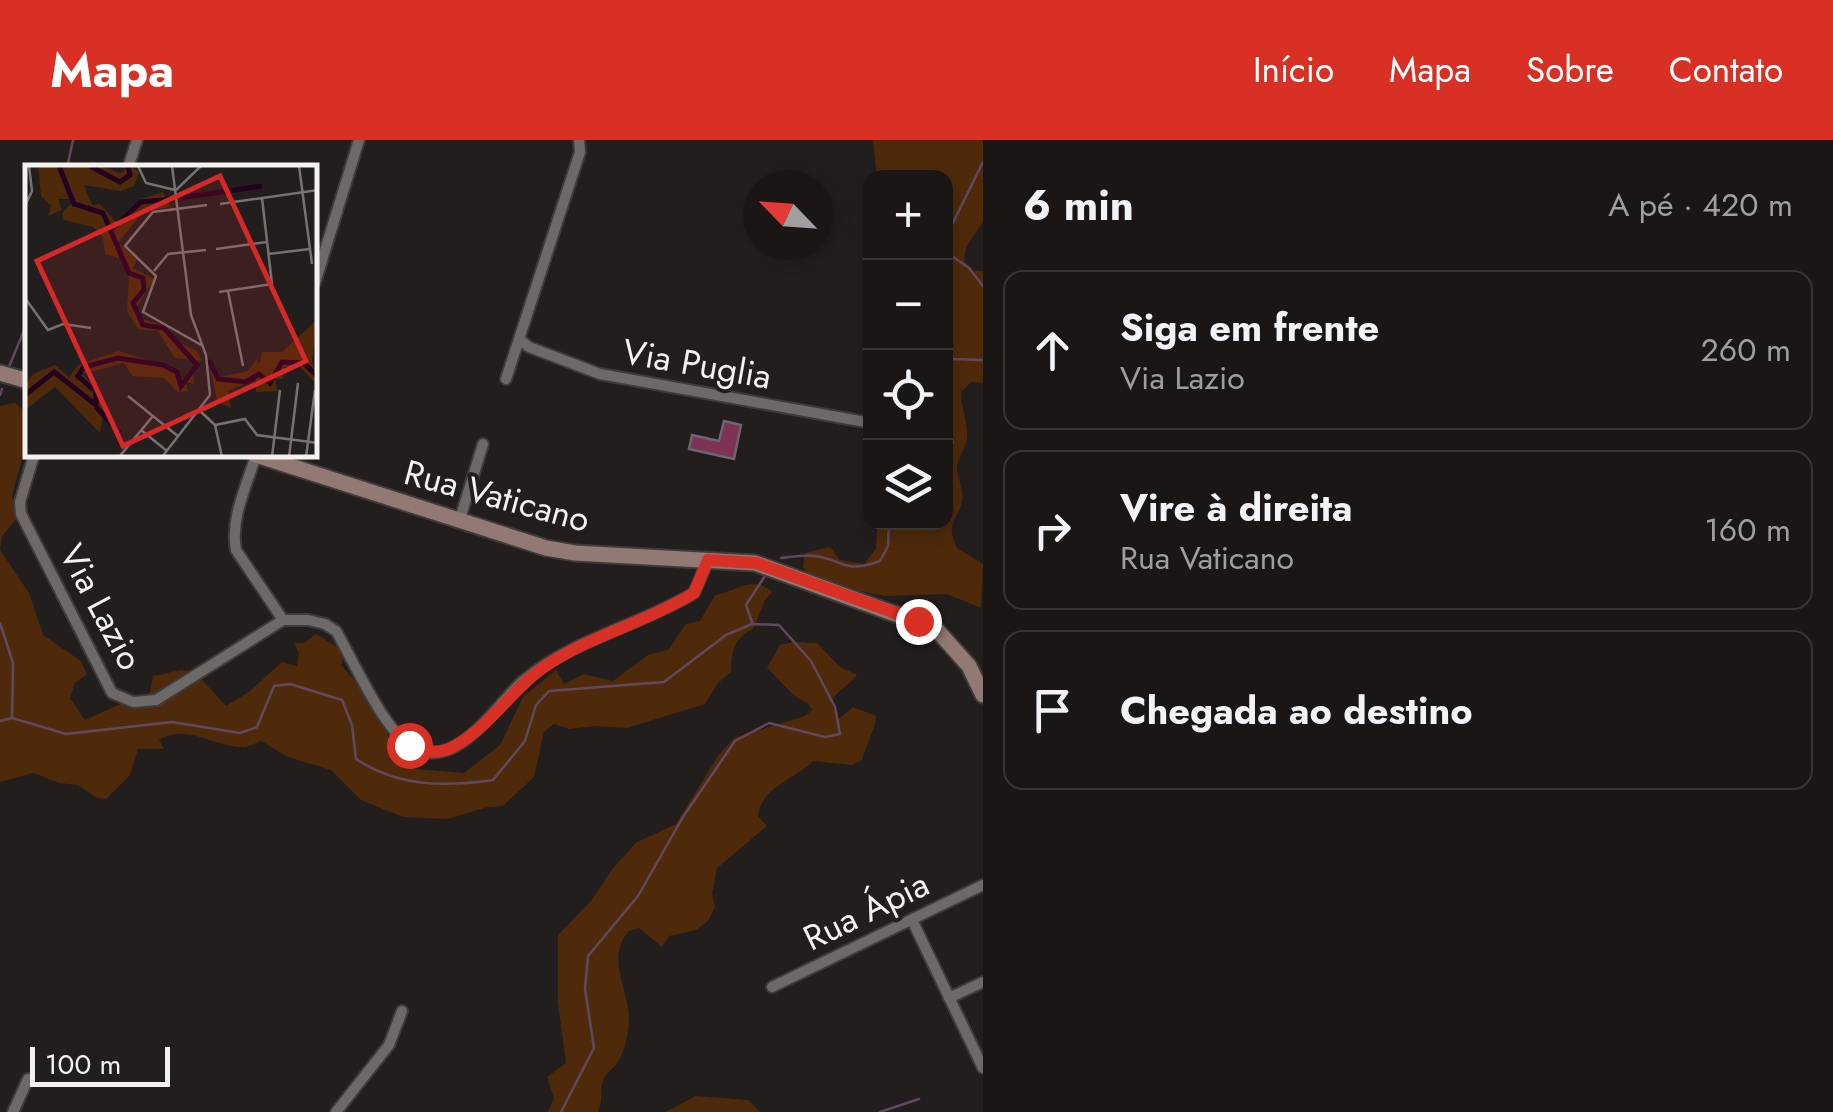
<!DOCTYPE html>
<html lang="pt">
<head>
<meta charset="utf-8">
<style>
  :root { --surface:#1a1616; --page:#272323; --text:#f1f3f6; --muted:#9f9fa1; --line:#383535; --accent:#d93025 }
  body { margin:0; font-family:Jost,sans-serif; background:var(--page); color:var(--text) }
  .controls { position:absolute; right:30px; top:30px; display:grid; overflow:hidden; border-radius:20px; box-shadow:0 5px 15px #0003 }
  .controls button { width:90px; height:90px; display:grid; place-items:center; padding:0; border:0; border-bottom:2px solid var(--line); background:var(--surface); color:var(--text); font:50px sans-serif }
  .compass { position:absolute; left:743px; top:30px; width:90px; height:90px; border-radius:50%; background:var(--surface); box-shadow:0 5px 15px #0003; rotate:295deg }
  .scale { position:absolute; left:30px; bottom:25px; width:140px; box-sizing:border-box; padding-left:10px; border:5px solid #f4f1f1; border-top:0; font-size:28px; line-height:35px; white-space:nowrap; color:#f4f1f1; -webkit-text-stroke:8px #221e1e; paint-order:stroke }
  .stop { position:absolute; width:30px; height:30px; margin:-22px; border:8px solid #d93025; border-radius:50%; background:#fff }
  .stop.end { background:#d93025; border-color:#fff; box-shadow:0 2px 10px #0008 }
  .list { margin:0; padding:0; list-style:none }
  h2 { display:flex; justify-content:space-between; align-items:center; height:130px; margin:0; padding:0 40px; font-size:42px }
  h2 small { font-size:32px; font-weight:400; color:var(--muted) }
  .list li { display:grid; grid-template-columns:65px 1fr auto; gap:30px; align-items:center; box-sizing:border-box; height:160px; margin:0 20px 20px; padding:0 20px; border:2px solid var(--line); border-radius:20px }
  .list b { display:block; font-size:38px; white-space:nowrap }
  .list p { margin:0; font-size:32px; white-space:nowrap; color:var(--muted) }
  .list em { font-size:32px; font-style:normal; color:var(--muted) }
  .icon { flex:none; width:55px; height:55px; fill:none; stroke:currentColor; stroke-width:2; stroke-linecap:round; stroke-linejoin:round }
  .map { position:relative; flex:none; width:983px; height:972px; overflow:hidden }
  header { display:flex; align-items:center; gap:60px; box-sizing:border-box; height:140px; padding:0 50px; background:var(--accent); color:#fff }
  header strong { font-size:48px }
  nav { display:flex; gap:55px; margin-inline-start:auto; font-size:35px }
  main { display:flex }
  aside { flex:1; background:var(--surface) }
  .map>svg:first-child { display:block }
</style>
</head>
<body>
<header>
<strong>Mapa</strong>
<nav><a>Início</a><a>Mapa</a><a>Sobre</a><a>Contato</a></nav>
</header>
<main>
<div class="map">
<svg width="983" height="972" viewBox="0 0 983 972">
  <rect width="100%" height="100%" fill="#221e1e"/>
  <g fill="#4e2a0b">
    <path d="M 873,0 L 983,0 L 983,82 L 966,107 L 964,121 L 974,131 L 983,131 L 983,243 L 971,242 L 961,252 C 961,268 968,281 967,298 C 966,308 958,317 957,327 C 957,339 966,352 961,365 C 955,383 946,385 957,408 L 983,424 L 981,468 L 947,454 L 884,456 L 842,447 L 812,438 L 803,427 L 805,413 L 830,407 L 840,420 L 864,424 L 876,409 L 877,388 L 872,383 L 946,382 L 946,38 L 877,37 Z"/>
    <path d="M 15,263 L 28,274 L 27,299 L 12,356 L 17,378 L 2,396 L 0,410 L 29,453 L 43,495 L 81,521 L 87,534 L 75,543 L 70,558 L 85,580 L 123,563 L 149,557 L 153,536 L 181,530 L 195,532 L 226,566 L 250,551 L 282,522 L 297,526 L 299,513 L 294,503 L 304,503 L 316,494 L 345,512 L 341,525 L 381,572 L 394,618 L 404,628 L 464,633 L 500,605 L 523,557 L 556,530 L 564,544 L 584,534 L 613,541 L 648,515 L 668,510 L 686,484 L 700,481 L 715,455 C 738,452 750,434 772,452 L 765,460 L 753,489 C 734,498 731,512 731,532 L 718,543 L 705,564 L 627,588 L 595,586 L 569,589 L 554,584 L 544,592 L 534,637 L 503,666 L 488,667 L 447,679 L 403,677 L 361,660 L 331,630 L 288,617 L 261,601 C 255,603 251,606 245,607 C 217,609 187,582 159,600 L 164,609 L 138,609 L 130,635 L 106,659 L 97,658 L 78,645 L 59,643 L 33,633 L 0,642 L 0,266 Z"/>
    <path d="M 794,502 L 817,503 L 840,527 L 857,535 C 850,545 834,552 831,563 L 839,579 L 853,567 L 876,576 C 877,586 865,607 862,620 L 852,625 L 813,621 C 794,640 762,646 758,676 L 767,686 L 717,728 L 712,753 L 715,767 L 708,781 L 696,790 L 669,796 L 662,807 L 639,788 L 629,791 C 604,819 631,851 629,883 C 628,895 624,912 618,922 C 614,928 605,933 603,941 C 600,952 603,961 598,972 L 548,972 L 554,958 L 547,937 L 566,923 L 558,863 L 558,795 L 591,761 L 613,728 L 637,702 L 676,684 L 718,616 L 734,598 L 805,576 L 812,570 L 808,563 C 791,557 781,540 767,528 L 780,505 Z"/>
    <path d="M 696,956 L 748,960 L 760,972 L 665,972 Z"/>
  </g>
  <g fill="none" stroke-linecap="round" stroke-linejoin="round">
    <g stroke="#62485f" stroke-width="2.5">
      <path d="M 67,28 L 73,0"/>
      <path d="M 946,97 L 983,22"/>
      <path d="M 946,112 L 969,128 L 983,146"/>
      <path d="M 946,227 L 953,219 L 983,220"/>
      <path d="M 8,229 L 28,181"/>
      <path d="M 0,255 L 2,249"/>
      <path d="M 946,286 L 953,302 L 946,313"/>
      <path d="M 781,418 C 791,417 805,414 815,416 C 847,421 843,434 880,421 L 888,406 L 889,382"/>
      <path d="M 752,482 L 746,465 L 765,436"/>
      <path d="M 0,483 L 13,523 L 12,578"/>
      <path d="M 0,581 L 12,578 L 66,594 L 172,582 L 240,593 L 257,587 L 274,546 L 290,544 L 342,560 L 352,585 L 356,619 C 398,647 445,647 493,640 L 525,601 L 536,565 L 549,551 L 664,542 L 726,495 L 752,484 L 779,485 L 811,521 L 835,567 L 840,594 L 825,597 L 769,583 L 735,601 L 683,677 L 638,756 L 588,816 L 585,849 L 594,908 L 561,972"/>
      <path d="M 880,972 L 919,959"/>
    </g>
  </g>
  <path fill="#7e3255" stroke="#6c6769" stroke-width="2.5" d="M 724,281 L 741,285 L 734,319 L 689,309 L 692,295 L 719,301 Z"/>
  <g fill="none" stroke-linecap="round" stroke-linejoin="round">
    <g stroke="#3f3b3b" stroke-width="14">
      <g id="street">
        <path d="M 128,28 L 137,0"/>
        <path d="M 315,143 L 359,0"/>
        <path d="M 520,200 L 529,207 L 600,234 L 871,283"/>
        <path d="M 506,239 L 580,12 L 579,0"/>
        <path d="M 34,315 L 20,362 L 21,374 L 112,553 L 133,562 L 156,560 L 283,480 L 308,480 L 325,484 L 336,491 C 354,521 386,598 418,610 C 461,626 496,565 522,542 C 570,500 639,486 694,453 L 708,420"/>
        <path d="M 256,315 C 247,345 230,378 236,410 L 283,480"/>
        <path d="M 459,382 L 483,304"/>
        <path d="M 912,780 L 983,928"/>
        <path d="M 772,847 L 983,745"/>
        <path d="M 949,858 L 983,842"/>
        <path d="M 13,972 L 28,939"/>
        <path d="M 336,972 L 389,905 L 402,871"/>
      </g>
    </g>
    <g stroke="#3f3b3b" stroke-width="19">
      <g id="secondary">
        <path d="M 0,233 L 28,241"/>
        <path d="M 256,315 L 546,408 L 575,413 L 755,423 L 936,489 L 969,526 L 983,555"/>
      </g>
    </g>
    <use href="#street" stroke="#6e6969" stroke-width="10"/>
    <use href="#secondary" stroke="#927973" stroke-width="15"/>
  </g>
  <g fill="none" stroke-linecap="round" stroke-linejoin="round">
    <path stroke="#d93025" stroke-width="12" d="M 409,605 C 423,612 438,615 453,607 C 490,587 512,548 547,525 C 592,495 647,482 694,453 L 708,420 L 756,423 L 918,481"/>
  </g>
  <g text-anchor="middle" stroke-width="8" stroke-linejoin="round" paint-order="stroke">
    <g font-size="35" fill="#f4f1f1" stroke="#221e1e">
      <text transform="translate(697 224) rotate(10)" y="12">Via Puglia</text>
      <text transform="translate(497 356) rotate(15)" y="12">Rua Vaticano</text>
      <text transform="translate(101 467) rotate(62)" y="12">Via Lazio</text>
      <text transform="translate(866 771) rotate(-26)" y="12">Rua Ápia</text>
    </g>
  </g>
  <g transform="translate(25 25)">
    <rect width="292" height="292" fill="#221e1e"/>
    <path d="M 13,1 L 78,2 L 95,8 L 105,1 L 114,7 L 109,21 L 95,26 L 59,20 L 67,40 L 75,39 L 91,57 L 116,34 L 138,27 L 145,42 L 118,47 L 93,78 L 112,94 L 108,103 L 129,114 L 112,142 L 116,154 L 144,162 L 147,174 L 172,186 L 177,196 L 150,193 L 133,166 L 113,164 L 102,146 L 104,113 L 97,94 L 80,89 L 78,72 L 68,62 L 39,55 L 37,48 L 51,34 L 33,34 L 37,45 L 23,51 L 26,41 L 16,31 ZM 292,155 L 287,196 L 292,220 L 274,201 L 259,202 L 258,214 L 250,214 L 252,226 L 231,227 L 231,214 L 203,226 L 206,243 L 192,237 L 185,200 L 194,212 L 223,206 L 232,194 L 235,199 L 237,187 L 257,187 ZM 94,186 L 146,202 L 158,214 L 168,202 L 169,219 L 161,217 L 163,226 L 153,227 L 139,213 L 107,211 L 99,198 L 58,209 L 80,236 L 75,268 L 30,222 L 0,245 L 0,221 L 8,209 L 30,200 L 44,212 L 53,200 Z" fill="#4e2a0b"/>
    <path fill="none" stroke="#240021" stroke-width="5" d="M 65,1 L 95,17 L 105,10 L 103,1M 155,33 L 237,21M 87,64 L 116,37 L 148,34M 184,195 L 193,214 L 221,217 L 234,209 L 245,218 L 257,197 L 279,198 L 293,212M 0,230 L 29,207 L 71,240 L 71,227 L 53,211 L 59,202 L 93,193 L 138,200 L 152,207 L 156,221 L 172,200 L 139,163 L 118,160 L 108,138 L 119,125 L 118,113 L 104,108 L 78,48 L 49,39 L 34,1M 71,242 L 95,268"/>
    <path fill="none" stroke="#767272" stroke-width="2.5" d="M 113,1 L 121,18 L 150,25M 274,1 L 287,99M 151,25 L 176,1M 195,39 L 293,25M 0,41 L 7,26 L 4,1M 191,84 L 242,77M 243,89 L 285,84M 129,106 L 143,89 L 181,85M 203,126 L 218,201M 194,127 L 247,119 L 237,33M 0,133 L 23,165 L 38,159 L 66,163M 178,181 L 118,147 L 131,111 L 100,81 L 128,47 L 182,40M 103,231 L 154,272M 175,246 L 190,260 L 197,292M 190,260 L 220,254 L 232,270 L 293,278M 116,265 L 142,286M 94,292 L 128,251M 137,292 L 185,230 L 181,190 L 166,150 L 147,1M 247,292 L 255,225M 264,292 L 273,218M 281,292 L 290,225"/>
    <path fill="#d62828" fill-opacity="0.15" stroke="#d62828" stroke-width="5" d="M 195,11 L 281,196 L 98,281 L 12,96 Z"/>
    <rect width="292" height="292" fill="none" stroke="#f4f1f1" stroke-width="5"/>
  </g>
</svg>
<div class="controls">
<button>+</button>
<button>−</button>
<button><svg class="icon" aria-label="locate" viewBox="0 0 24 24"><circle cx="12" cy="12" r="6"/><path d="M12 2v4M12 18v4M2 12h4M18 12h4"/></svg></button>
<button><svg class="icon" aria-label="layers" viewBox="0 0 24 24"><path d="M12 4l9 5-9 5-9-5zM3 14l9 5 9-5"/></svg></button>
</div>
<svg class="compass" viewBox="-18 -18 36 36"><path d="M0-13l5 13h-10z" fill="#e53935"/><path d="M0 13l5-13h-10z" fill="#9f9fa1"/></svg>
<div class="scale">100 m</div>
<div class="stop" style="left:409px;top:605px"></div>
<div class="stop end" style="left:918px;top:481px"></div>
</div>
<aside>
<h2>6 min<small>A pé · 420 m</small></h2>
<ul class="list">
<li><svg class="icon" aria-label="ahead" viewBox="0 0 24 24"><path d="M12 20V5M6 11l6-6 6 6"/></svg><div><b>Siga em frente</b><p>Via Lazio</p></div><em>260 m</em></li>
<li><svg class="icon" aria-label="right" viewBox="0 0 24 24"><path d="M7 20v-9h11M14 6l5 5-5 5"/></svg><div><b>Vire à direita</b><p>Rua Vaticano</p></div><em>160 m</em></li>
<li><svg class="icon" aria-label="arrive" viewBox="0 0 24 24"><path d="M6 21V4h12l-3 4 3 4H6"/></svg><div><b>Chegada ao destino</b></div></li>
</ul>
</aside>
</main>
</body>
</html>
